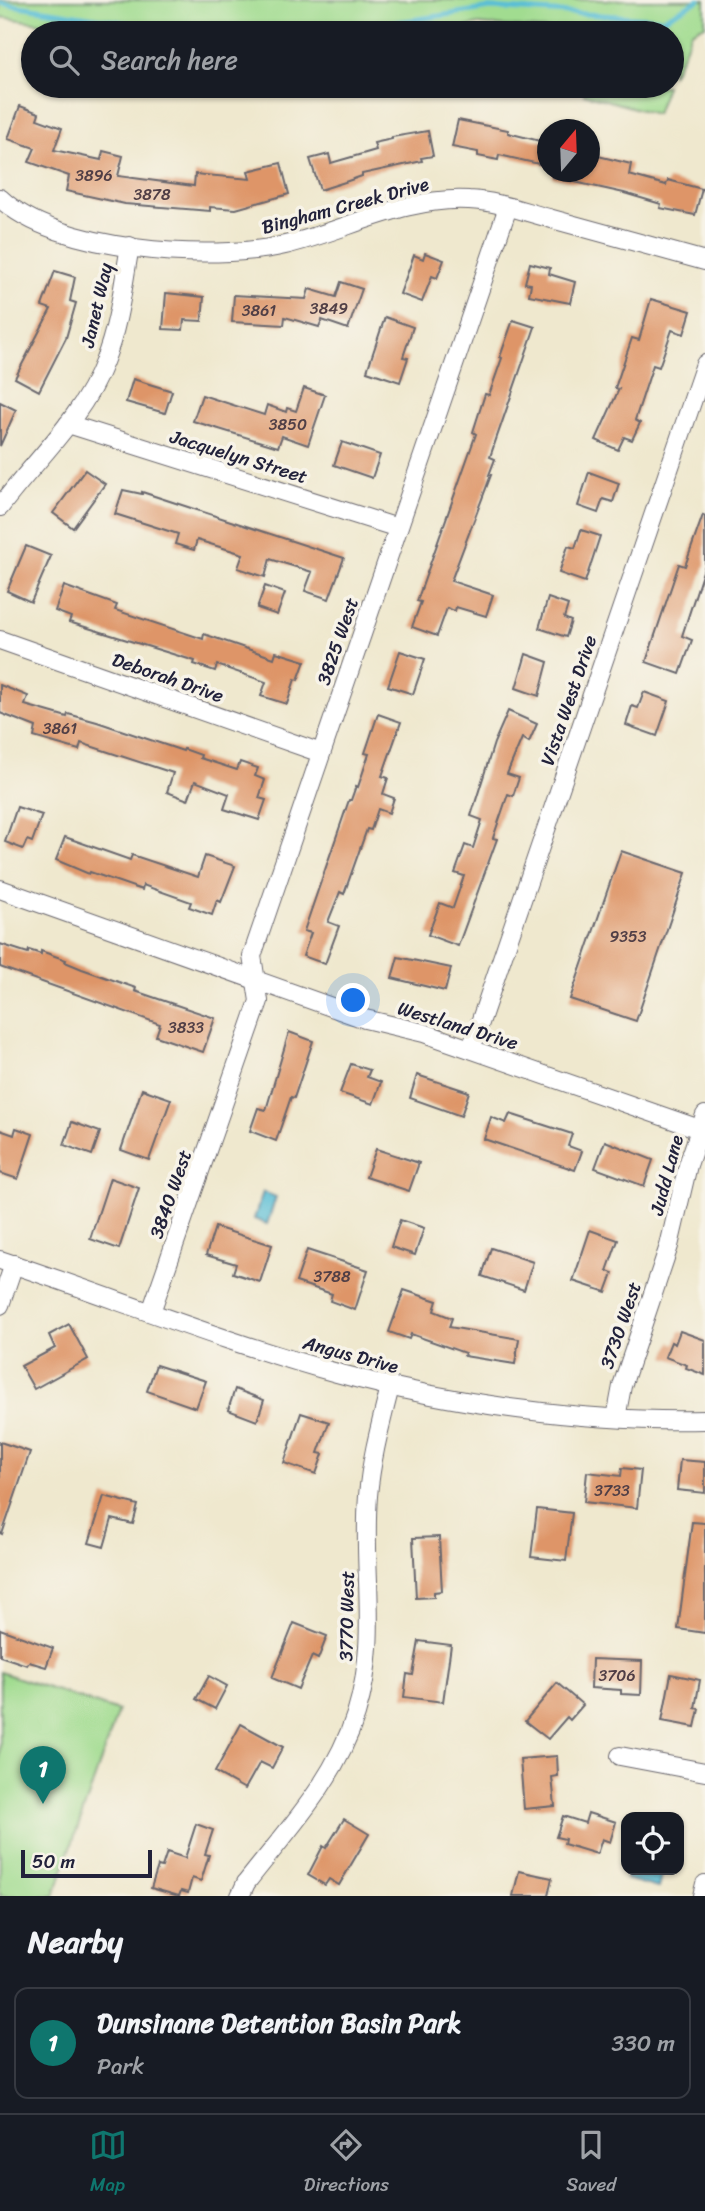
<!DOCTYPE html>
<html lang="en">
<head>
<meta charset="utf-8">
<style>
  :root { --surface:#171b24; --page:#242831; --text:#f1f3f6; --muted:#9ea1a6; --line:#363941; --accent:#0f766e }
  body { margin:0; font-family:Sriracha,sans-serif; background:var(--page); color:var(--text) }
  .controls { position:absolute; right:21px; bottom:21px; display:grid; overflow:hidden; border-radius:14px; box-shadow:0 2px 5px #0004 }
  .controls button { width:63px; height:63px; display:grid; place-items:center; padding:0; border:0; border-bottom:2px solid var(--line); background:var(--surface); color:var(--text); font:35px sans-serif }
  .compass { position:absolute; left:537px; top:119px; width:63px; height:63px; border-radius:50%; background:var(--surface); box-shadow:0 2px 5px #0004; rotate:19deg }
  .scale { position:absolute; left:21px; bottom:18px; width:131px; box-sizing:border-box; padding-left:7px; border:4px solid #22223b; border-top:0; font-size:19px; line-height:24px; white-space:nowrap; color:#22223b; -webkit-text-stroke:5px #f7f3e8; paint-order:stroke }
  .you { position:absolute; left:354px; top:1001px; width:24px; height:24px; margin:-18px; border:5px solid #fff; border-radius:50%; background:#1a73e8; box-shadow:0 0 0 10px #1a73e833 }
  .badge { display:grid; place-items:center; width:46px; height:46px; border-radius:50%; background:var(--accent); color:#fff; font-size:23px; font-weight:700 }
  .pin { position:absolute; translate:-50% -58px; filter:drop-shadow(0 2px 4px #0008) }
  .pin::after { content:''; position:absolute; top:37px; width:24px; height:21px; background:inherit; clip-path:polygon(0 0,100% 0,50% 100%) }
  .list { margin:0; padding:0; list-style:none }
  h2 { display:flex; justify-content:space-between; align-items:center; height:91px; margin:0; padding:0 28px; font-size:30px }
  h2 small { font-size:23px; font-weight:400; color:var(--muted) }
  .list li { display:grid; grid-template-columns:46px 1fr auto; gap:21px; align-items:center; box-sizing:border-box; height:112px; margin:0 14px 14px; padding:0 14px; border:2px solid var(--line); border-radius:14px }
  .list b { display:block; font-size:26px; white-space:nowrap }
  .list p { margin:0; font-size:23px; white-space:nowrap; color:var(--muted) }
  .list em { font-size:23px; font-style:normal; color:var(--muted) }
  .icon { flex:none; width:38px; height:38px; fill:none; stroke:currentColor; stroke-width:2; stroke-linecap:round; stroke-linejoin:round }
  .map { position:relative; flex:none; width:705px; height:1896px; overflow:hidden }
  .search { position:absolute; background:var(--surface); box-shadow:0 2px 5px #0004; left:21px; right:21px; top:21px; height:77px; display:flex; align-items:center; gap:18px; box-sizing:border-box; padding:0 24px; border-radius:38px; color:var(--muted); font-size:26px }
  .sheet { height:217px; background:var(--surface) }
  nav { display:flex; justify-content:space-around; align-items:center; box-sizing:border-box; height:98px; border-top:2px solid var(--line); background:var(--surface); font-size:19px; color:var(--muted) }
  nav a { display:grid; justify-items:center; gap:4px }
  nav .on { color:var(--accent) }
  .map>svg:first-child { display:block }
</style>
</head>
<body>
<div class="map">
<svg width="705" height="1896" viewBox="0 0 705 1896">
  <rect width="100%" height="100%" fill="#f7f3e8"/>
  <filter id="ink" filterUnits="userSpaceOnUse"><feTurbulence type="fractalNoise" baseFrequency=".0143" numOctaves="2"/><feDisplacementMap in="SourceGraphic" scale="14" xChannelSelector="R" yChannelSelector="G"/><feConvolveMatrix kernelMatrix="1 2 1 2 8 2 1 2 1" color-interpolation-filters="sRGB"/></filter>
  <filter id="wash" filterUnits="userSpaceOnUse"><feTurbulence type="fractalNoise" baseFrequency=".00686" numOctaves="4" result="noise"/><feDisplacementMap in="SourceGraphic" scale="28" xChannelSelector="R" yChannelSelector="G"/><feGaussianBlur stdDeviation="1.57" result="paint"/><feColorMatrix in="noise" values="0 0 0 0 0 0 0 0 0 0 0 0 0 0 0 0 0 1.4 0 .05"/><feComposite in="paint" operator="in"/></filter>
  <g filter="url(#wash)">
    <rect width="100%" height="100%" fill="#efe8ce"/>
    <g fill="#a1dc90" stroke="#627f66" stroke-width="2">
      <path d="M 0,0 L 705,0 L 705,25 L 691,32 L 684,52 L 672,75 L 672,33 L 587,33 L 478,24 L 444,33 L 83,33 L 47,24 L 0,17 Z"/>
      <path d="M 586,86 L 666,86 L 656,114 L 584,94 Z"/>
      <path d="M 0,1672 L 118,1711 L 54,1896 L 0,1896 Z"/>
    </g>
    <g fill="#58bed6" stroke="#3d7088" stroke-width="2">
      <path d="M 263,1192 L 276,1197 L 267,1224 L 254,1219 Z"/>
      <path d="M 628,1870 L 652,1870 L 662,1872 L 658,1888 L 626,1879 Z"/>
    </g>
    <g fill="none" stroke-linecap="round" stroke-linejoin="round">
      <g stroke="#58bed6" stroke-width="5">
        <path d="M 0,3 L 189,33"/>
        <path d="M 327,33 L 491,8 L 663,19 L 699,0"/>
      </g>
    </g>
    <g id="blocks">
      <g fill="#de9568">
        <path d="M 20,106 L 39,113 L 37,119 L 62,128 L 54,150 L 101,160 L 103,151 L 123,156 L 118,176 L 194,186 L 195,174 L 250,179 L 248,171 L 281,163 L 289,194 L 236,209 L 210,207 L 210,211 L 125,204 L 66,191 L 69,176 L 29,162 L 35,148 L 8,139 Z"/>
        <path d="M 458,120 L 508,130 L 508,133 L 548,143 L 548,166 L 499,155 L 498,160 L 478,156 L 478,152 L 452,147 Z"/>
        <path d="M 428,131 L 433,156 L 421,158 L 422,161 L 362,174 L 362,176 L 345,182 L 320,190 L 310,159 L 329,154 L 331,163 L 376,150 L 374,143 L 392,139 L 392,137 Z"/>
        <path d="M 590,154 L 631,164 L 629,175 L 666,185 L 668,180 L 702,189 L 695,215 L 660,208 L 661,204 L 624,193 L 552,177 L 553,172 L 590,172 Z"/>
        <path d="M 425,253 L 444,260 L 437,278 L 432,276 L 422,302 L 400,294 L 414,255 L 423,259 Z"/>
        <path d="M 530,263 L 550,268 L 549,274 L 575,282 L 570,303 L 529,295 L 531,284 L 525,283 Z"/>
        <path d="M 55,271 L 75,277 L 70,301 L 76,303 L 66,338 L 39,391 L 15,378 L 51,309 L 42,306 Z"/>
        <path d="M 341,282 L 362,289 L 348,329 L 322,320 L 319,327 L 285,317 L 284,325 L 232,322 L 234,295 L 306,299 L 309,289 L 336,297 Z"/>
        <path d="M 166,293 L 204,297 L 202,321 L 184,320 L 183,330 L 163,329 Z"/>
        <path d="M 651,299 L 691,311 L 684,334 L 672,330 L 659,367 L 653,365 L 635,420 L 640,423 L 632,440 L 624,437 L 618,450 L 596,440 L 619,389 L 615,388 L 632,338 L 639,340 Z"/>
        <path d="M 385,317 L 413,327 L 403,357 L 408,358 L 400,382 L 367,371 Z"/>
        <path d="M 513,320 L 535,327 L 490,457 L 495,459 L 489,475 L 491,475 L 451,581 L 493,595 L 486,616 L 456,607 L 455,611 L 447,608 L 437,636 L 412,627 L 421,602 L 417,601 L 476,434 L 473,432 L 485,394 L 489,395 L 502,358 L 500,357 Z"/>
        <path d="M 133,379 L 172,391 L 165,413 L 126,402 Z"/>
        <path d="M 304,388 L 325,395 L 308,445 L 282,436 L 278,447 L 193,421 L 202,395 L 264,415 L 267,405 L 286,412 L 287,408 L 296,411 Z"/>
        <path d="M 0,402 L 16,410 L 0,446 Z"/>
        <path d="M 342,442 L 380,455 L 372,478 L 334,465 Z"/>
        <path d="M 85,470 L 105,484 L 73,528 L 53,513 Z"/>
        <path d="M 589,472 L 619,483 L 613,502 L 603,499 L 598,513 L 578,506 Z"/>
        <path d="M 123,490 L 142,494 L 142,492 L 344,558 L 329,599 L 305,591 L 312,572 L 270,559 L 265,577 L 238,568 L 243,554 L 197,540 L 194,550 L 175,544 L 178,534 L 115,514 Z"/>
        <path d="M 703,515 L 705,516 L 705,565 L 682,636 L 692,640 L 680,674 L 646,662 L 679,564 L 685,566 Z"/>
        <path d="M 581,530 L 600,536 L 585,582 L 559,573 L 568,546 L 575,548 Z"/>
        <path d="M 26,546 L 51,556 L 31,602 L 7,591 Z"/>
        <path d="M 64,586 L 117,605 L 115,610 L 203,639 L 204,634 L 274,658 L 276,652 L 305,661 L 298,680 L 295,679 L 287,704 L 261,696 L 266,682 L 217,665 L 215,671 L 194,664 L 195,661 L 69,622 L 71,617 L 55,611 Z"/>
        <path d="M 265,586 L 285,593 L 277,615 L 257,608 Z"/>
        <path d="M 548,598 L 568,605 L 564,618 L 571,621 L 566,637 L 539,628 Z"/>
        <path d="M 400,651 L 425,659 L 413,694 L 388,686 Z"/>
        <path d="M 526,654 L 548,662 L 539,696 L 516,688 Z"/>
        <path d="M 0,685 L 28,696 L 25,705 L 67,717 L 68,714 L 97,722 L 183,751 L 184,749 L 201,755 L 200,758 L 237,770 L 240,762 L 258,768 L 255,776 L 265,780 L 259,798 L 266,800 L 259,820 L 224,809 L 229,794 L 195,781 L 188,800 L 167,792 L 173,773 L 81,743 L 79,750 L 34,737 L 36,727 L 0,713 Z"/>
        <path d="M 644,692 L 669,701 L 657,736 L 626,725 L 632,706 L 638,708 Z"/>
        <path d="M 508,711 L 537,724 L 529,742 L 522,738 L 507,774 L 519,778 L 513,796 L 508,794 L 493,838 L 497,839 L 458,946 L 428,935 L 440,903 L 453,908 L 464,876 L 455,873 L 465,845 L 473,848 L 482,820 L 471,816 L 494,743 Z"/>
        <path d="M 378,714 L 401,722 L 382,776 L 388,778 L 383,794 L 394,798 L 389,813 L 378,809 L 371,830 L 367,829 L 344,894 L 340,892 L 328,922 L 339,926 L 325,964 L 303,956 L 311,933 L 304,931 L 349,800 L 351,800 L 356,786 L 358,787 L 369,754 L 365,753 Z"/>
        <path d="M 17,807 L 42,815 L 32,842 L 27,840 L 23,849 L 5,842 Z"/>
        <path d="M 65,837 L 130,860 L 132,855 L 198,877 L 205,856 L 235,866 L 221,902 L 217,900 L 212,915 L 189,907 L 191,902 L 143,885 L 142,890 L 90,872 L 89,874 L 56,860 Z"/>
        <path d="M 621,851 L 686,873 L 636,1021 L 570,999 Z"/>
        <path d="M 0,944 L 28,953 L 29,950 L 41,954 L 41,951 L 66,960 L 65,962 L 82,969 L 136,988 L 135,991 L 215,1018 L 203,1052 L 156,1036 L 160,1024 L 0,967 Z"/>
        <path d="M 398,957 L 451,968 L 445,991 L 392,978 Z"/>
        <path d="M 289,1032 L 313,1041 L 294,1098 L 291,1097 L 276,1141 L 250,1131 L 258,1108 L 266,1110 Z"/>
        <path d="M 351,1064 L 370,1070 L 367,1077 L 381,1082 L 373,1104 L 340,1093 Z"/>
        <path d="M 417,1075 L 469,1092 L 461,1116 L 410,1098 Z"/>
        <path d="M 142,1089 L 171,1099 L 149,1160 L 121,1150 Z"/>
        <path d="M 510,1114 L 572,1134 L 568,1146 L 582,1151 L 575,1170 L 484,1139 L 491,1117 L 506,1123 Z"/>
        <path d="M 72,1122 L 100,1132 L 92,1155 L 64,1145 Z"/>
        <path d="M 16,1128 L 33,1134 L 18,1179 L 0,1173 L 0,1130 L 14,1135 Z"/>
        <path d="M 605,1141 L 653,1160 L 644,1186 L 595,1168 Z"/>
        <path d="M 376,1149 L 419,1163 L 409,1191 L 366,1177 Z"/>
        <path d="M 110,1178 L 139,1188 L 119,1249 L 90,1239 Z"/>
        <path d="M 400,1220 L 424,1228 L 415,1255 L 391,1247 Z"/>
        <path d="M 215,1227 L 272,1245 L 260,1282 L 233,1273 L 236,1264 L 206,1255 Z"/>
        <path d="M 590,1230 L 618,1240 L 607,1271 L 613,1273 L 606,1292 L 573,1281 Z"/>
        <path d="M 491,1248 L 533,1262 L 524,1290 L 482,1276 Z"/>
        <path d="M 307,1250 L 368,1270 L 355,1310 L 330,1301 L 332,1294 L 296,1282 Z"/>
        <path d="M 404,1290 L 437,1301 L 434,1311 L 452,1318 L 449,1327 L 519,1339 L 515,1364 L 464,1356 L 465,1353 L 411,1334 L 409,1339 L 389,1332 Z"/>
        <path d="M 69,1324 L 88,1359 L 34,1389 L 21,1366 L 55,1348 L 49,1335 Z"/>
        <path d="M 680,1331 L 705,1340 L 705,1375 L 686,1368 L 687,1365 L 665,1357 L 671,1342 L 675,1344 Z"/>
        <path d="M 156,1365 L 206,1381 L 196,1408 L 147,1391 Z"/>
        <path d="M 235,1389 L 264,1400 L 257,1421 L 228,1410 Z"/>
        <path d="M 301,1413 L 329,1422 L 318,1453 L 323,1454 L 316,1474 L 284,1463 Z"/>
        <path d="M 0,1442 L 30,1452 L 2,1534 L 0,1533 Z"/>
        <path d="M 680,1460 L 705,1462 L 705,1493 L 677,1490 Z"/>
        <path d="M 622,1468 L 641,1470 L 637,1508 L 584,1502 L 587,1472 L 621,1476 Z"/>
        <path d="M 104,1496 L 138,1505 L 133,1524 L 112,1519 L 104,1547 L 89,1543 Z"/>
        <path d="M 537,1509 L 572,1513 L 566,1561 L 531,1557 Z"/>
        <path d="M 692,1522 L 705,1523 L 705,1633 L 678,1629 Z"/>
        <path d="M 439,1537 L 442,1591 L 434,1592 L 434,1597 L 416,1598 L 413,1538 Z"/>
        <path d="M 294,1623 L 327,1636 L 318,1659 L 312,1656 L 298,1689 L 272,1678 Z"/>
        <path d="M 0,1629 L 53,1648 L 46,1667 L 29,1662 L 27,1665 L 0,1656 Z"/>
        <path d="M 419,1641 L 451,1645 L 443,1702 L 404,1697 L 407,1674 L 413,1675 Z"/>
        <path d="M 592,1659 L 642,1661 L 641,1695 L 621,1694 L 621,1690 L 591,1688 Z"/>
        <path d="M 671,1674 L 700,1680 L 695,1708 L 699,1709 L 695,1727 L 662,1721 Z"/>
        <path d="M 209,1676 L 227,1686 L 215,1709 L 196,1699 Z"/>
        <path d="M 557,1683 L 583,1705 L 570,1720 L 567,1717 L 548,1739 L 525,1721 Z"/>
        <path d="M 241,1724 L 283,1747 L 272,1768 L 260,1762 L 245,1789 L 215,1772 Z"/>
        <path d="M 557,1756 L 558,1776 L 552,1777 L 555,1806 L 524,1809 L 520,1759 Z"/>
        <path d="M 588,1813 L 616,1822 L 610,1842 L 602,1839 L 597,1854 L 564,1844 L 565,1839 L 556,1837 L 563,1816 L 585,1823 Z"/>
        <path d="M 344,1819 L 369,1834 L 339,1885 L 329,1879 L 325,1885 L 308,1875 L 323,1846 L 326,1848 Z"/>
        <path d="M 196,1824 L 213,1830 L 205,1854 L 209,1855 L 201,1881 L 192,1878 L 188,1893 L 181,1891 L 179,1896 L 151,1888 L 158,1866 L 162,1867 L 167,1852 L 185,1858 Z"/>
        <path d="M 519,1871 L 552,1878 L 548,1896 L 513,1896 Z"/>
      </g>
    </g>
  </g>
  <g filter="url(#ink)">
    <use href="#blocks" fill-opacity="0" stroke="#6a676e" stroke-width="2"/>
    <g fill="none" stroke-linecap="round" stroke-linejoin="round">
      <g stroke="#6a676e" stroke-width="20">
        <g id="street">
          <path d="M 0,198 C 56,252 212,262 285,245 C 345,231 406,196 469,200 C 497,201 525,212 552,219 C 603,233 654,247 705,261"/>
          <path d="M 68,424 L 398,528"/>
          <path d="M 0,507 C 35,460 83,418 104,362 C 119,325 123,285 130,246"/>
          <path d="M 0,640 L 321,753"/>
          <path d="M 0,889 L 365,1019 L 424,1033 L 705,1131"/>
          <path d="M 471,1049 L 705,364"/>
          <path d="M 0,1260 C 112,1297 223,1342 337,1373 C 450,1404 588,1423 705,1420"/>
          <path d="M 0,1305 L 14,1264"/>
          <path d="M 151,1312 L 259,1001 L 252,956 L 508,207"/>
          <path d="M 616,1418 L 622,1386 L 669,1246 L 688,1165 L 705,1115"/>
          <path d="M 620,1756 L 705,1772"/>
          <path d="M 240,1896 L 246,1883 C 288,1829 335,1781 356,1714 C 380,1637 362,1573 368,1496 C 371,1459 381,1423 390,1387"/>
          <path d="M 702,1896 L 705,1884"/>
        </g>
      </g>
      <use href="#street" stroke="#fff" stroke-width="18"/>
    </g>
  </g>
  <g text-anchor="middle" stroke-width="7" stroke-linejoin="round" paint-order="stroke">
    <g font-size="16" fill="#513f46">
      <text x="94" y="181">3896</text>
      <text x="152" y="200">3878</text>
      <text x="329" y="314">3849</text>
      <text x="259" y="316">3861</text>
      <text x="288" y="430">3850</text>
      <text x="60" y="734">3861</text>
      <text x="628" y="942">9353</text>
      <text x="186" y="1033">3833</text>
      <text x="332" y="1282">3788</text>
      <text x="612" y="1496">3733</text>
      <text x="617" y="1681">3706</text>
    </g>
    <g font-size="19" fill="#22223b" stroke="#f7f3e8">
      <text transform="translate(345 205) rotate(-15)" y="7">Bingham Creek Drive</text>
      <text transform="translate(96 305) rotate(-77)" y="7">Janet Way</text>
      <text transform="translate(239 456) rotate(17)" y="7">Jacquelyn Street</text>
      <text transform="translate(337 641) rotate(-71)" y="7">3825 West</text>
      <text transform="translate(168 677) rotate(19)" y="7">Deborah Drive</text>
      <text transform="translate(568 700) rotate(-71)" y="7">Vista West Drive</text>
      <text transform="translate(458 1025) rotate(17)" y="7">Westland Drive</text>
      <text transform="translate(666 1175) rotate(-75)" y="7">Judd Lane</text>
      <text transform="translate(170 1194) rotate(-71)" y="7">3840 West</text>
      <text transform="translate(620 1325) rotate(-71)" y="7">3730 West</text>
      <text transform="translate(351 1354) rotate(15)" y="7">Angus Drive</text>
      <text transform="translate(346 1616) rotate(-89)" y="7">3770 West</text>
    </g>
  </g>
</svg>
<div class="controls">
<button><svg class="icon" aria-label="locate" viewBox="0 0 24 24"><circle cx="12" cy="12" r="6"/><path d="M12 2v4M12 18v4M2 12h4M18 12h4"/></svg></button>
</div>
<svg class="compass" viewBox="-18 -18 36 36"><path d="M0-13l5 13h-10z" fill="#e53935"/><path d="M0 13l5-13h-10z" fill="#9ea1a6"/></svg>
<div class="scale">50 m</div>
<div class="you"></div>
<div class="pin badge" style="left:43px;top:1804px">1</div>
<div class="search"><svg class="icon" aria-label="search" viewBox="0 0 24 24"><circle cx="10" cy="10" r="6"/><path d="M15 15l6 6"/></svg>Search here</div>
</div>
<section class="sheet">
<h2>Nearby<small></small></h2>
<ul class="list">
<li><span class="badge">1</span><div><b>Dunsinane Detention Basin Park</b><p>Park</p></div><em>330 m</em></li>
</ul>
</section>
<nav>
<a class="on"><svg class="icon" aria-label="map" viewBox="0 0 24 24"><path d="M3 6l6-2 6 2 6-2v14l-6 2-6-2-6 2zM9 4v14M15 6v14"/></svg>Map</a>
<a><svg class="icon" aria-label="directions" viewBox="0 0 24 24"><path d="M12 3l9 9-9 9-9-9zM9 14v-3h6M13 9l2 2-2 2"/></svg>Directions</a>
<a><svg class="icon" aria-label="saved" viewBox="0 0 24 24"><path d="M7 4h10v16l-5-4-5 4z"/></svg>Saved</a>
</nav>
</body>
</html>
